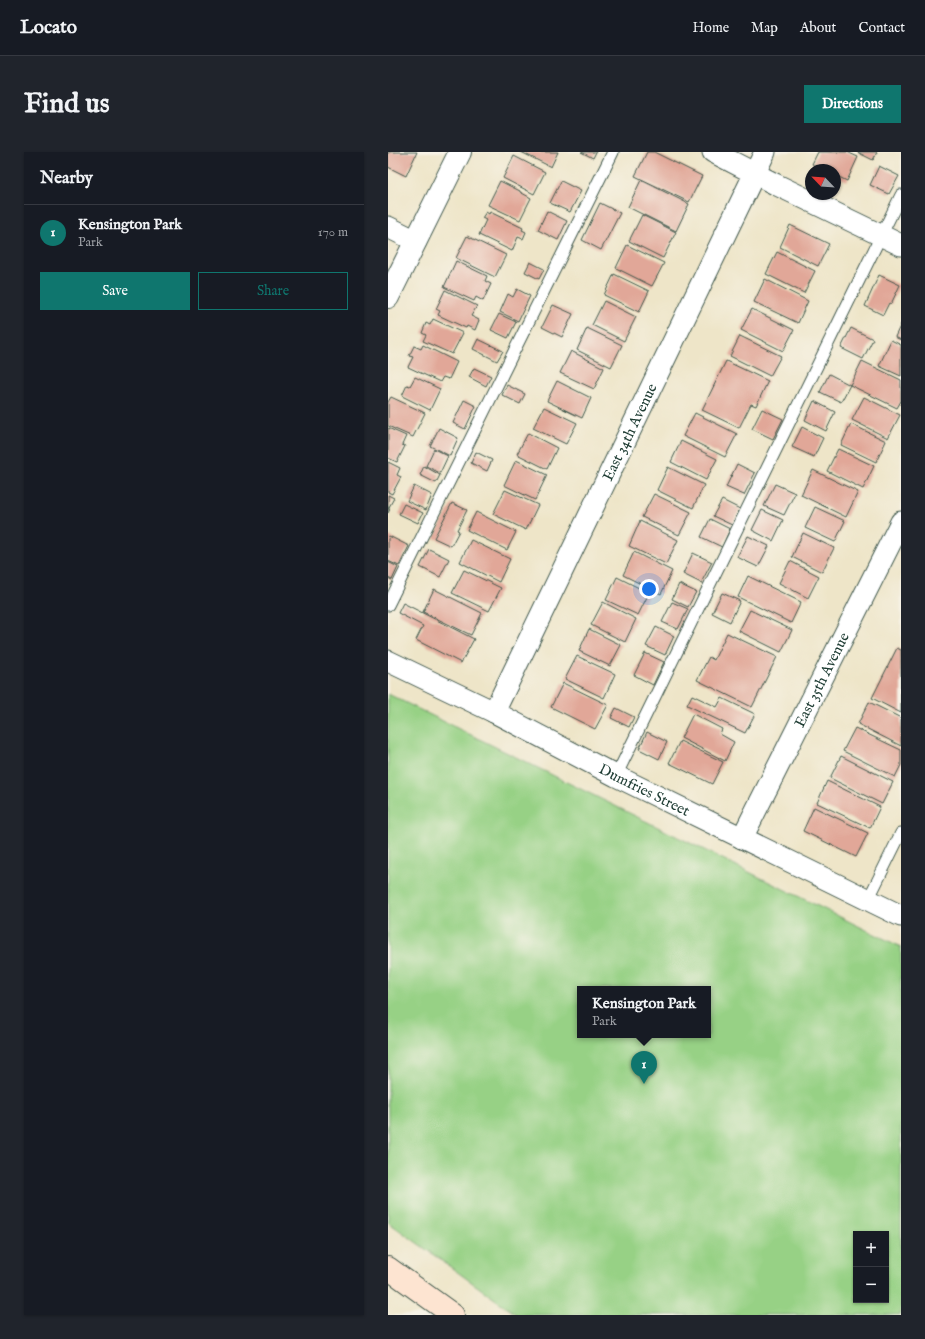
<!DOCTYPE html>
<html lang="en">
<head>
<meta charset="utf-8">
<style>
  :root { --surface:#171b24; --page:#20242c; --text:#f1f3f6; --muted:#9ea1a6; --line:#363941; --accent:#0f766e }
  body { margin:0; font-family:"IM FELL English",serif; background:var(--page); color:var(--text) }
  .controls { position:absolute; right:12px; bottom:12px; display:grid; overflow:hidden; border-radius:0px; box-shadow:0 1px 3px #0004 }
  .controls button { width:36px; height:36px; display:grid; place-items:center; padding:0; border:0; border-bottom:1px solid var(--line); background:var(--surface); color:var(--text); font:20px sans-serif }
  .compass { position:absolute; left:417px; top:12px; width:36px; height:36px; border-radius:50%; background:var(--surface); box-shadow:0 1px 3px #0004; rotate:295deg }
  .you { position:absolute; left:261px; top:437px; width:14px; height:14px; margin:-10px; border:3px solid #fff; border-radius:50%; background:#1a73e8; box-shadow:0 0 0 6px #1a73e833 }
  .badge { display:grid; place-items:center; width:26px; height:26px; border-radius:50%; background:var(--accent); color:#fff; font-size:13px; font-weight:700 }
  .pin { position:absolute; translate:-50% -33px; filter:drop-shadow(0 1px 2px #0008) }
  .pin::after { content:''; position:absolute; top:21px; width:14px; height:12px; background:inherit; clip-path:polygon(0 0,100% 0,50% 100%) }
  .popup { position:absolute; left:189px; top:834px; width:134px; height:52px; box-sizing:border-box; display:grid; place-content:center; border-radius:0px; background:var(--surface); filter:drop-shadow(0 1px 3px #0005); font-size:13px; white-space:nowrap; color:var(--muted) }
  .popup b { font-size:15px; color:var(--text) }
  .popup::after { content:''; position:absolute; left:50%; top:100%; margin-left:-8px; border:8px solid transparent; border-top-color:var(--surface) }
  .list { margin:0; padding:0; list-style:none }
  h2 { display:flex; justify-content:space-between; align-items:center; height:52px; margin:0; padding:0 16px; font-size:17px }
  h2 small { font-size:13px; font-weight:400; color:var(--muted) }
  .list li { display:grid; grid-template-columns:26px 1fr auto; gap:12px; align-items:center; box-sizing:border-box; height:56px; padding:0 16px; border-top:1px solid var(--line) }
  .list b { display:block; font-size:15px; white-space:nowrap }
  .list p { margin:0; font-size:13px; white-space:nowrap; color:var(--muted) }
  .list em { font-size:13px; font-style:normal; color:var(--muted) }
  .actions { display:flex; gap:8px; padding:12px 16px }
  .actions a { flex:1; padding:9px 0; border:1px solid var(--accent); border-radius:0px; text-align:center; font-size:14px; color:var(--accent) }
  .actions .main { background:var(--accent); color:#fff }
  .map { position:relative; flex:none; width:513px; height:1163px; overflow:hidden; border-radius:0px }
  header { display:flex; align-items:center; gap:24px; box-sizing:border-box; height:56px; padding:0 20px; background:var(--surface); border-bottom:1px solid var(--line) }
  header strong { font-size:19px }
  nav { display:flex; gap:22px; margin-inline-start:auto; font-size:14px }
  .intro { display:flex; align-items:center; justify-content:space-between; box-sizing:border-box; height:96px; padding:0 24px }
  h1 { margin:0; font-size:28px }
  .button { padding:10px 18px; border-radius:0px; background:var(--accent); color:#fff; font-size:14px; font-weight:700 }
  main { display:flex; gap:24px; padding:0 24px }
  aside { flex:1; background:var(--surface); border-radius:0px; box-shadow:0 1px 3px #0004 }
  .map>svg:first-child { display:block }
</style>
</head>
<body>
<header>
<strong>Locato</strong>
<nav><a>Home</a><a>Map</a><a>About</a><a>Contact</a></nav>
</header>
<div class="intro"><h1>Find us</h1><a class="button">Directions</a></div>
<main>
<aside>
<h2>Nearby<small></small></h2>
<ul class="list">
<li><span class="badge">1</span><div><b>Kensington Park</b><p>Park</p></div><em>170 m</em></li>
</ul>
<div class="actions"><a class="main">Save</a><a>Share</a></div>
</aside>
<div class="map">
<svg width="513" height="1163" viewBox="0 0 513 1163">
  <rect width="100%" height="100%" fill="#f7f3e8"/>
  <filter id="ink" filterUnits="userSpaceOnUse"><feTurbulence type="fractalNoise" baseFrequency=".025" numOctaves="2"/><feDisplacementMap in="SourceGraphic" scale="8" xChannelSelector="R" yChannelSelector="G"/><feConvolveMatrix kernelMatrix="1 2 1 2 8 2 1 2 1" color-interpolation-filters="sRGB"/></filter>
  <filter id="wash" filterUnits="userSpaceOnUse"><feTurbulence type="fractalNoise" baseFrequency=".012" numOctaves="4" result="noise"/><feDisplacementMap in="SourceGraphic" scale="16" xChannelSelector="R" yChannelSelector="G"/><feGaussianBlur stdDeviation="0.9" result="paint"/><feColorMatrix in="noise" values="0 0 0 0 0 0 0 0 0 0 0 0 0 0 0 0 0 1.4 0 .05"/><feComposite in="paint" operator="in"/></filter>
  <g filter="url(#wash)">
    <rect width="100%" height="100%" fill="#eee5c8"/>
    <path fill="#97d185" stroke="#5b875c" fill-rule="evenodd" d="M 0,542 L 513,795 L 513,1163 L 129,1163 L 0,1070 ZM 192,837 L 320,837 L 320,883 L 192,883 ZM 468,1082 L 498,1082 L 498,1148 L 468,1148 Z"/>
    <g id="blocks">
      <g fill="#e1a798">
        <path d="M 0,0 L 29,0 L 18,24 L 0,15 Z"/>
        <path d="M 133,0 L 170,0 L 163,15 Z"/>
        <path d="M 193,0 L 208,0 L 205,6 Z"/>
        <path d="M 259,0 L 266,0 L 314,24 L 301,50 L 247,24 Z"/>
        <path d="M 430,0 L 459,0 L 470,5 L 459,29 L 447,23 L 447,18 L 437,18 L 424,12 Z"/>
        <path d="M 469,0 L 489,0 L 485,8 Z"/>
        <path d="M 126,4 L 157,20 L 146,42 L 115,26 Z"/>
        <path d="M 491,14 L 511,24 L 501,42 L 482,33 Z"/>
        <path d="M 253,28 L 301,52 L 288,79 L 240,55 Z"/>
        <path d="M 112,29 L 132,39 L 132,40 L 143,46 L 132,68 L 100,53 Z"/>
        <path d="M 173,29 L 193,39 L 182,60 L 162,51 Z"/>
        <path d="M 212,51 L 232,61 L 213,98 L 194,88 Z"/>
        <path d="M 159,59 L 179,69 L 170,88 L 150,78 Z"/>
        <path d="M 98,60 L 101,62 L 102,60 L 135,76 L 134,78 L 138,80 L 135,87 L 130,85 L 124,99 L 91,83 L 98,68 L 94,66 Z"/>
        <path d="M 254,63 L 288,80 L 275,106 L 241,89 Z"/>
        <path d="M 402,73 L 441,92 L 430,114 L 392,95 Z"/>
        <path d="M 79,84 L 118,103 L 107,125 L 68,106 Z"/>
        <path d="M 239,93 L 276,111 L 264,134 L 228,116 Z"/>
        <path d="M 389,100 L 427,119 L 416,141 L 378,122 Z"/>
        <path d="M 68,109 L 99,124 L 97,129 L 103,132 L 95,149 L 88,145 L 86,149 L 56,135 Z"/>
        <path d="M 142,110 L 156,117 L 151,127 L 137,120 Z"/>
        <path d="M 226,122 L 261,139 L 251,160 L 216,143 Z"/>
        <path d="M 491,123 L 512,133 L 503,152 L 501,151 L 495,163 L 477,154 Z"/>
        <path d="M 377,127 L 420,149 L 410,171 L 366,150 Z"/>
        <path d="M 129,137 L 142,144 L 130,169 L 112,160 L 120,142 L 125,145 Z"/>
        <path d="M 57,138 L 89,154 L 83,164 L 91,168 L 87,178 L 79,174 L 78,176 L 50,163 L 52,159 L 48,157 Z"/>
        <path d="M 216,149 L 248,165 L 236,189 L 204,173 Z"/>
        <path d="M 165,153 L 185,162 L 174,185 L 154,175 Z"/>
        <path d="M 364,157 L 406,178 L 395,199 L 353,178 Z"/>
        <path d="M 111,162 L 128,170 L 120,186 L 103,178 Z"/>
        <path d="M 45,167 L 75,181 L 64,202 L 35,189 L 38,183 L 34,181 L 38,171 L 42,173 Z"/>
        <path d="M 513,172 L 513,188 L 507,185 Z"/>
        <path d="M 199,176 L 234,193 L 223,215 L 189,198 Z"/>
        <path d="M 463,176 L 485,187 L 475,207 L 453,196 Z"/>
        <path d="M 352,184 L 393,204 L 382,224 L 342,204 Z"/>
        <path d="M 90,187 L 115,199 L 109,209 L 85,197 Z"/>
        <path d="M 503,188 L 513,193 L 513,224 L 491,214 Z"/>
        <path d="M 35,193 L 69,210 L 61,227 L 55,225 L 52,230 L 20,215 L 25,205 L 21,204 L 26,194 L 33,197 Z"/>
        <path d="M 183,199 L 216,216 L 206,237 L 172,221 Z"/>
        <path d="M 338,209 L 380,229 L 368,254 L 363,252 L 351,276 L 314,258 Z"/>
        <path d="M 474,209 L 513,228 L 513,249 L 509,256 L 462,233 Z"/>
        <path d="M 86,216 L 103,224 L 98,234 L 81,225 Z"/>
        <path d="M 441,222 L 462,233 L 453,250 L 432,240 Z"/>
        <path d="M 27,225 L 52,237 L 42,258 L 14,244 L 19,233 L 22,234 Z"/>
        <path d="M 169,229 L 203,246 L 194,266 L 159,249 Z"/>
        <path d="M 119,233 L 137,242 L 132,252 L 114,243 Z"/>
        <path d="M 3,245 L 37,261 L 25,285 L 0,274 L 0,250 Z"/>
        <path d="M 476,245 L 512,263 L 500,286 L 464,268 Z"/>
        <path d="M 76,248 L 88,254 L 77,277 L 65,271 Z"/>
        <path d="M 426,249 L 447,260 L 438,279 L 417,268 Z"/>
        <path d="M 156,255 L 189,271 L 178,292 L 145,276 Z"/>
        <path d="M 374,257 L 395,267 L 385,287 L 364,277 Z"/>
        <path d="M 307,261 L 349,282 L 337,305 L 295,284 Z"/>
        <path d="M 463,272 L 498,289 L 488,310 L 453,293 Z"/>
        <path d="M 414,275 L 435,286 L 426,305 L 404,295 Z"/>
        <path d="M 0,276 L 18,284 L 14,293 L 17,294 L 9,310 L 0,306 Z"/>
        <path d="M 51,276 L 70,286 L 62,304 L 42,294 Z"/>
        <path d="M 140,281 L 169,296 L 159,317 L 129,302 Z"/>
        <path d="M 293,289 L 329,307 L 318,328 L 283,310 Z"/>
        <path d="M 46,297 L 60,304 L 52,321 L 38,314 Z"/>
        <path d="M 450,297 L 486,314 L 475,337 L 439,319 Z"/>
        <path d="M 88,300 L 104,308 L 99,319 L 83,311 Z"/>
        <path d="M 128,308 L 159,323 L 147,348 L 116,333 Z"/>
        <path d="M 0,310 L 12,316 L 9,323 L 13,325 L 4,342 L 0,340 Z"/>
        <path d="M 349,312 L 367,321 L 356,343 L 338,335 Z"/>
        <path d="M 36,314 L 52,323 L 48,331 L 32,323 Z"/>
        <path d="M 280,315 L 316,333 L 305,356 L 269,338 Z"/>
        <path d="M 425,318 L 470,340 L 458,365 L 413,343 Z"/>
        <path d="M 387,332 L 407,341 L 396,363 L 376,354 Z"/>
        <path d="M 26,334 L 44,343 L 38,358 L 19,349 Z"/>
        <path d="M 117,338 L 150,353 L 138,378 L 105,362 Z"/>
        <path d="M 266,342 L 303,360 L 291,383 L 254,365 Z"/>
        <path d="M 0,343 L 6,346 L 0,357 L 2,357 L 0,361 Z"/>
        <path d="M 334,348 L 352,357 L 344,373 L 325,364 Z"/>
        <path d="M 64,351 L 79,358 L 69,378 L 71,379 L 63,394 L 46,386 Z"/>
        <path d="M 16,352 L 35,361 L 30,371 L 11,362 Z"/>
        <path d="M 427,355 L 457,369 L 447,390 L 417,376 Z"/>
        <path d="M 374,358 L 395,368 L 385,389 L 364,378 Z"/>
        <path d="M 88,360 L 128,380 L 119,398 L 79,378 Z"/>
        <path d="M 322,367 L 342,377 L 334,395 L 313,385 Z"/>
        <path d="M 252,369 L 290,388 L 278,412 L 241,394 Z"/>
        <path d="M 415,381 L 446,396 L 434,420 L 404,405 Z"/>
        <path d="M 1,384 L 21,394 L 11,414 L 0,409 L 0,387 Z"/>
        <path d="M 360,384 L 381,394 L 370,415 L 349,405 Z"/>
        <path d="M 83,388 L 122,407 L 111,430 L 72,410 Z"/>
        <path d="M 41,397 L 61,407 L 52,425 L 32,415 Z"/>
        <path d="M 246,400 L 284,419 L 273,442 L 235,423 Z"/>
        <path d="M 305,401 L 324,410 L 313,431 L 295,422 Z"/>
        <path d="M 402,409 L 431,424 L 420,446 L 391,431 Z"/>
        <path d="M 0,410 L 10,415 L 4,428 L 0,426 Z"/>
        <path d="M 76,418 L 113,436 L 101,459 L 64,441 Z"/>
        <path d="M 360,424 L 413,450 L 403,471 L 350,445 Z"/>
        <path d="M 229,425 L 261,441 L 250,463 L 218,448 Z"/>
        <path d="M 291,432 L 308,440 L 300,455 L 284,447 Z"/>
        <path d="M 46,437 L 94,461 L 83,483 L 35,460 Z"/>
        <path d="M 334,441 L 352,449 L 342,470 L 324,461 Z"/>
        <path d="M 215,450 L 248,467 L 237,490 L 203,473 Z"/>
        <path d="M 284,450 L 300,457 L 290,477 L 274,470 Z"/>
        <path d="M 15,451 L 86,487 L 73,511 L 28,488 L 35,474 L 10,461 Z"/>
        <path d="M 362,458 L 404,478 L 393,500 L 351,479 Z"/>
        <path d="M 268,475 L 286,484 L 277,503 L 258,494 Z"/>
        <path d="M 201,477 L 233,493 L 222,514 L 191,499 Z"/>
        <path d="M 339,481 L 389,505 L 364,555 L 309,528 L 321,505 L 326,508 Z"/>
        <path d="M 509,496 L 513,498 L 513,561 L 484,546 Z"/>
        <path d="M 257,501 L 276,510 L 265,533 L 246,523 Z"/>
        <path d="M 189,504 L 227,522 L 216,546 L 177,527 Z"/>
        <path d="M 175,531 L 220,553 L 207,577 L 163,555 Z"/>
        <path d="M 304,543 L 329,555 L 334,546 L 367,562 L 357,581 L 299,553 Z"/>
        <path d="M 481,550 L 513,566 L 513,594 L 470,572 Z"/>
        <path d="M 228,556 L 246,565 L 241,575 L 223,566 Z"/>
        <path d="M 305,562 L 334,577 L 332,582 L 346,590 L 337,609 L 293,586 Z"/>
        <path d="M 467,576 L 513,598 L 513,613 L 507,625 L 455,599 Z"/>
        <path d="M 259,580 L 279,590 L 271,607 L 251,597 Z"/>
        <path d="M 292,589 L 335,610 L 324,632 L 281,611 Z"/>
        <path d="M 453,604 L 505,630 L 494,652 L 442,626 Z"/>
        <path d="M 439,629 L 492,655 L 482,676 L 429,651 Z"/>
        <path d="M 426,655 L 480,681 L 468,705 L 415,679 Z"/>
      </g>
    </g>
  </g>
  <g filter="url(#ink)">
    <use href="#blocks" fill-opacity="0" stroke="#3e564a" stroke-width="1"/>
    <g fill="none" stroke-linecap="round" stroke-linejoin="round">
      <g stroke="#3e564a" stroke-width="13">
        <g id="service">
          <path d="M 0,453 L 225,0"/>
          <path d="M 228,624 L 513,43"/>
          <path d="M 480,748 L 513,681"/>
        </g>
      </g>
      <g stroke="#3e564a" stroke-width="23">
        <g id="minor">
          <path d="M 325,0 L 387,32 L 513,93"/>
          <path d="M 0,75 L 28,89"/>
          <path id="s1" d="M 0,509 L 106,560 L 228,624 L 513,764"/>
          <path id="s2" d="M 106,560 L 377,0"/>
          <path id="s3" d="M 354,686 L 513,370"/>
        </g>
      </g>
      <g stroke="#3e564a" stroke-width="24">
        <path id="tertiary" d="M 0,145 L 72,0"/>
      </g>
      <g stroke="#3e564a" stroke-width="24">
        <path id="secondary" d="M 0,1116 L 65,1163"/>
      </g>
      <use href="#service" stroke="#fff" stroke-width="11"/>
      <use href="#minor" stroke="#fff" stroke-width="21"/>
      <use href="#tertiary" stroke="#fff" stroke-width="22"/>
      <use href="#secondary" stroke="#fde4d1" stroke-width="22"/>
    </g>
  </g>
  <g text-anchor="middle" stroke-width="3.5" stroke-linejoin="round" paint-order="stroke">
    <g font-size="15" fill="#1f3d34" stroke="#f7f3e8">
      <text dy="5" stroke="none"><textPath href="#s2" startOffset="311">East 34th Avenue</textPath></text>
      <text dy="5" stroke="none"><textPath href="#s3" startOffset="177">East 35th Avenue</textPath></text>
      <text dy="5" stroke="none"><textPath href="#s1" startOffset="287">Dumfries Street</textPath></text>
    </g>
  </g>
</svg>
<div class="controls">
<button>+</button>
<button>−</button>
</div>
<svg class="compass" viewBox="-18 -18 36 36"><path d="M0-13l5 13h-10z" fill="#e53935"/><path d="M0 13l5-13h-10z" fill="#9ea1a6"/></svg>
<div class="you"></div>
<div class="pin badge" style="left:256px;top:932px">1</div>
<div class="popup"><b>Kensington Park</b>Park</div>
</div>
</main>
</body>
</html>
